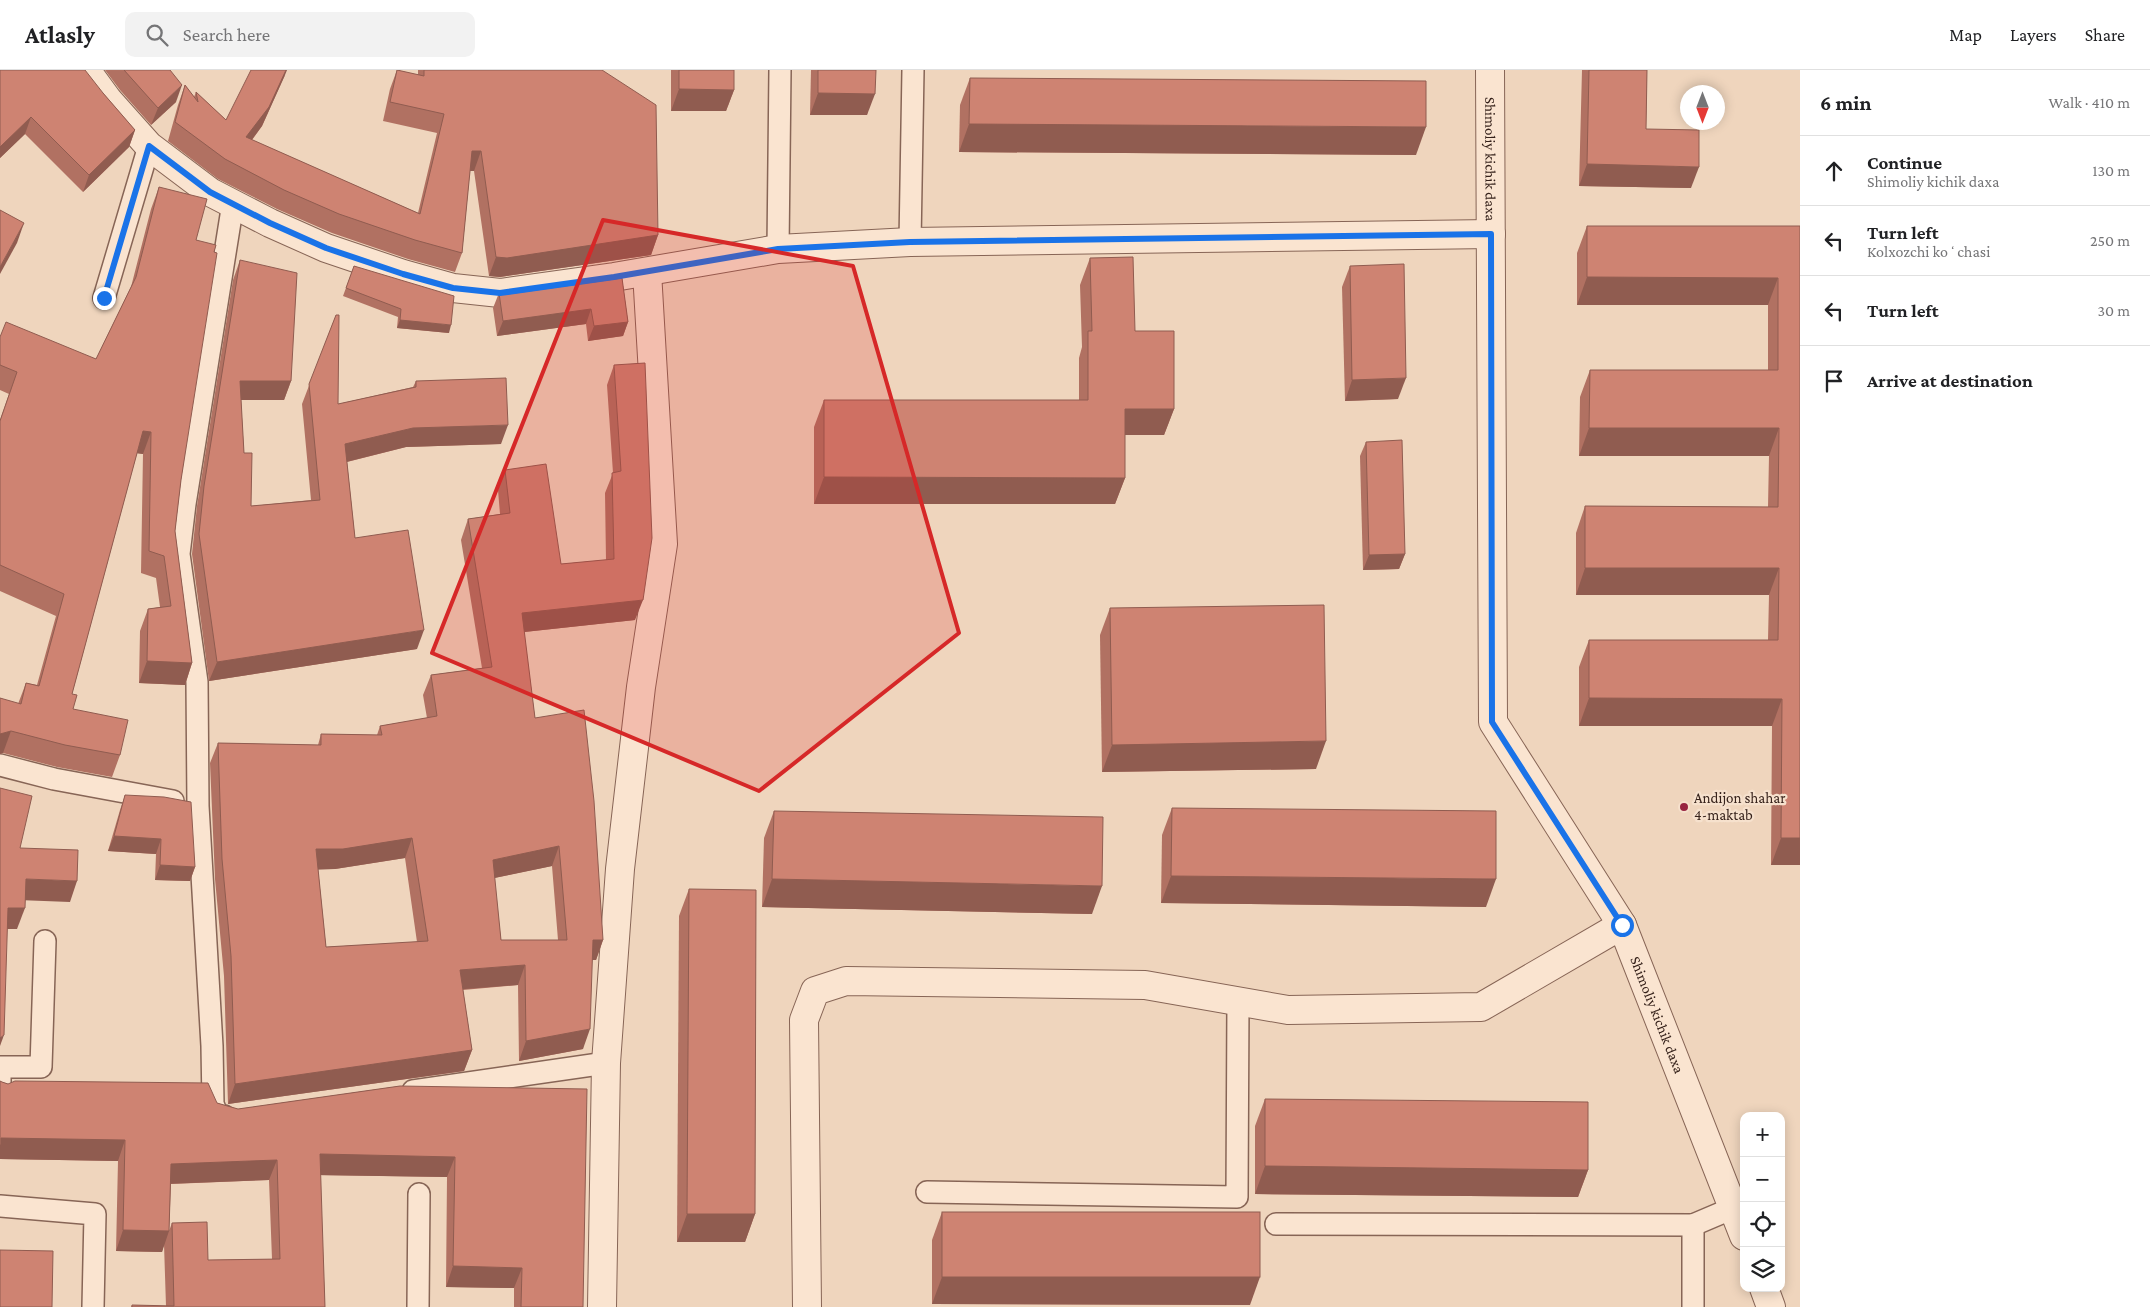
<!DOCTYPE html>
<html lang="en">
<head>
<meta charset="utf-8">
<style>
  :root { --surface:#fff; --page:#f2f2f2; --text:#202124; --muted:#757577; --line:#e0e0e0 }
  body { margin:0; font-family:"Crimson Pro",serif; background:var(--page); color:var(--text) }
  .controls { position:absolute; right:15px; bottom:15px; display:grid; overflow:hidden; border-radius:10px; box-shadow:0 2px 12px #0003 }
  .controls button { width:45px; height:45px; display:grid; place-items:center; padding:0; border:0; border-bottom:1px solid var(--line); background:var(--surface); color:var(--text); font:25px sans-serif }
  .compass { position:absolute; left:1680px; top:15px; width:45px; height:45px; border-radius:50%; background:var(--surface); box-shadow:0 2px 12px #0003; rotate:180deg }
  .stop { position:absolute; width:15px; height:15px; margin:-11px; border:4px solid #1a73e8; border-radius:50%; background:#fff }
  .stop.end { background:#1a73e8; border-color:#fff; box-shadow:0 1px 5px #0008 }
  .list { margin:0; padding:0; list-style:none }
  h2 { display:flex; justify-content:space-between; align-items:center; height:65px; margin:0; padding:0 20px; font-size:21px }
  h2 small { font-size:16px; font-weight:400; color:var(--muted) }
  .list li { display:grid; grid-template-columns:32px 1fr auto; gap:15px; align-items:center; box-sizing:border-box; height:70px; padding:0 20px; border-top:1px solid var(--line) }
  .list b { display:block; font-size:19px; white-space:nowrap }
  .list p { margin:0; font-size:16px; white-space:nowrap; color:var(--muted) }
  .list em { font-size:16px; font-style:normal; color:var(--muted) }
  .icon { flex:none; width:28px; height:28px; fill:none; stroke:currentColor; stroke-width:2; stroke-linecap:round; stroke-linejoin:round }
  .map { position:relative; flex:none; width:1800px; height:1237px; overflow:hidden }
  header { display:flex; align-items:center; gap:30px; box-sizing:border-box; height:70px; padding:0 25px; background:var(--surface); border-bottom:1px solid var(--line) }
  header strong { font-size:24px }
  nav { display:flex; gap:28px; margin-inline-start:auto; font-size:18px }
  .search { width:350px; height:45px; background:var(--page); display:flex; align-items:center; gap:12px; box-sizing:border-box; padding:0 18px; border-radius:10px; color:var(--muted); font-size:19px }
  main { display:flex }
  aside { flex:1; background:var(--surface) }
  .map>svg:first-child { display:block }
</style>
</head>
<body>
<header>
<strong>Atlasly</strong>
<div class="search"><svg class="icon" aria-label="search" viewBox="0 0 24 24"><circle cx="10" cy="10" r="6"/><path d="M15 15l6 6"/></svg>Search here</div>
<nav><a>Map</a><a>Layers</a><a>Share</a></nav>
</header>
<main>
<div class="map">
<svg width="1800" height="1237" viewBox="0 0 1800 1237">
  <rect width="100%" height="100%" fill="#efd5bd"/>
  <g fill="none" stroke-linecap="round" stroke-linejoin="round">
    <g stroke="#876556" stroke-width="24">
      <g id="lane">
        <path d="M 910,172 L 913,0"/>
        <path d="M 778,179 L 780,0"/>
        <path d="M 104,228 L 149,76"/>
        <path d="M 0,695 L 54,709 L 173,731"/>
        <path d="M 413,1021 L 606,993"/>
        <path d="M 0,1022 L 0,997 L 41,997 L 45,871"/>
        <path d="M 224,1046 L 217,1044 L 213,1034 L 212,976 L 198,736 L 197,612 L 179,484 L 185,434 L 233,133"/>
        <path d="M 927,1122 L 1237,1127 L 1238,931"/>
        <path d="M 0,1136 L 95,1144 L 93,1237"/>
        <path d="M 1276,1154 L 1693,1155 L 1693,1237"/>
        <path d="M 1693,1155 L 1733,1138"/>
        <path d="M 418,1237 L 419,1124"/>
      </g>
    </g>
    <g stroke="#876556" stroke-width="30">
      <g id="street">
        <path d="M 86,0 L 108,30 L 149,76 L 210,122 L 270,153 L 326,178 L 403,204 L 453,218 L 500,223 L 614,207 L 778,179 L 910,172 L 1491,164"/>
        <path id="s1" d="M 1490,0 L 1493,652 L 1622,855 L 1744,1166"/>
        <path d="M 1764,1218 L 1771,1237"/>
        <path d="M 602,1237 L 606,993 L 620,799 L 641,617 L 663,474 L 647,202"/>
        <path d="M 807,1237 L 804,950 L 815,921 L 846,911 L 1145,915 L 1288,940 L 1481,937 L 1622,855"/>
      </g>
    </g>
    <use href="#lane" stroke="#fae4d0" stroke-width="21"/>
    <use href="#street" stroke="#fae4d0" stroke-width="28"/>
  </g>
  <g fill="#b17162" fill-rule="evenodd">
    <path d="M 0,0 L 103,23 L 135,60 L 129,77 L 83,122 L 25,64 L 0,88 Z"/>
    <path d="M 105,0 L 170,0 L 176,32 L 151,55 L 120,20 Z"/>
    <path d="M 397,0 L 418,5 L 418,0 L 602,0 L 658,165 L 651,185 L 500,207 L 489,206 L 474,101 L 470,101 L 462,183 L 455,202 L 408,189 L 332,163 L 277,139 L 218,109 L 168,71 L 178,35 L 185,15 L 194,27 L 196,22 L 226,50 L 285,5 L 262,56 L 252,70 L 418,143 L 437,63 L 383,51 L 390,19 Z"/>
    <path d="M 671,0 L 734,0 L 734,20 L 726,41 L 671,41 Z"/>
    <path d="M 811,0 L 876,0 L 867,45 L 810,45 Z"/>
    <path d="M 1582,0 L 1647,0 L 1646,59 L 1691,118 L 1579,116 Z"/>
    <path d="M 970,8 L 1416,85 L 959,82 L 960,35 Z"/>
    <path d="M 159,117 L 196,170 L 214,182 L 181,410 L 175,461 L 192,593 L 185,615 L 139,613 L 140,561 L 148,539 L 160,537 L 156,508 L 141,503 L 143,384 L 137,383 L 72,624 L 73,639 L 120,685 L 112,707 L 57,697 L 3,683 L 0,684 L 0,628 L 18,634 L 26,613 L 37,615 L 56,546 L 0,521 L 0,350 L 9,324 L 0,320 L 0,267 L 96,289 L 131,217 L 151,139 Z"/>
    <path d="M 1587,156 L 1800,156 L 1800,795 L 1771,795 L 1772,656 L 1579,656 L 1579,597 L 1589,570 L 1768,570 L 1769,525 L 1576,525 L 1576,463 L 1585,436 L 1768,437 L 1769,386 L 1579,386 L 1580,327 L 1590,300 L 1768,300 L 1768,235 L 1577,235 L 1577,183 Z"/>
    <path d="M 1090,188 L 1135,261 L 1174,339 L 1164,365 L 1125,365 L 1125,408 L 1115,434 L 814,434 L 814,357 L 824,330 L 1079,330 L 1079,288 L 1082,277 L 1080,215 Z"/>
    <path d="M 240,190 L 291,311 L 284,330 L 241,330 L 244,383 L 251,436 L 311,430 L 302,334 L 336,245 L 338,334 L 413,317 L 416,311 L 501,374 L 406,377 L 347,392 L 355,468 L 417,579 L 209,611 L 192,484 L 197,436 L 233,210 Z"/>
    <path d="M 354,196 L 449,263 L 397,258 L 398,247 L 343,226 Z"/>
    <path d="M 1350,196 L 1398,329 L 1345,331 L 1342,217 Z"/>
    <path d="M 622,208 L 628,252 L 623,266 L 588,271 L 586,254 L 497,266 L 493,238 L 499,223 L 508,224 Z"/>
    <path d="M 614,295 L 635,550 L 524,562 L 535,648 L 603,870 L 596,890 L 592,890 L 583,979 L 519,991 L 518,915 L 463,920 L 472,980 L 464,1001 L 228,1034 L 224,906 L 215,809 L 210,693 L 218,673 L 318,675 L 321,664 L 377,665 L 380,656 L 427,648 L 423,625 L 431,605 L 482,598 L 461,470 L 468,449 L 500,444 L 498,420 L 505,400 L 561,494 L 606,490 L 605,423 L 613,403 L 607,315 ZM 405,788 L 417,872 L 326,877 L 318,799 L 335,799 ZM 552,796 L 558,870 L 501,870 L 494,808 Z"/>
    <path d="M 1366,372 L 1405,484 L 1399,499 L 1363,500 L 1360,386 Z"/>
    <path d="M 1110,538 L 1316,699 L 1102,702 L 1100,565 Z"/>
    <path d="M 125,725 L 195,797 L 190,811 L 155,810 L 156,784 L 108,781 L 120,740 Z"/>
    <path d="M 1172,738 L 1486,837 L 1161,833 L 1162,765 Z"/>
    <path d="M 774,741 L 1092,844 L 762,837 L 764,768 Z"/>
    <path d="M 689,819 L 755,1144 L 745,1172 L 677,1172 L 679,846 Z"/>
    <path d="M 0,1011 L 2,1012 L 8,1014 L 217,1033 L 238,1039 L 400,1016 L 583,1237 L 514,1237 L 514,1218 L 446,1217 L 447,1107 L 320,1105 L 325,1237 L 131,1237 L 132,1235 L 166,1236 L 164,1174 L 162,1182 L 116,1181 L 118,1091 L 0,1089 ZM 269,1110 L 272,1189 L 208,1190 L 172,1153 L 169,1161 L 171,1114 Z"/>
    <path d="M 1265,1029 L 1588,1100 L 1578,1127 L 1255,1124 L 1255,1056 Z"/>
    <path d="M 942,1142 L 1250,1235 L 932,1234 L 932,1170 Z"/>
  </g>
  <g fill="#905c50">
    <path d="M 286,0 L 287,0 L 285,5 L 262,56 L 239,87 L 246,67 Z"/>
    <path d="M 182,15 L 176,32 L 151,55 L 158,38 Z"/>
    <path d="M 679,19 L 734,20 L 726,41 L 671,41 Z"/>
    <path d="M 818,23 L 875,24 L 867,45 L 810,45 Z"/>
    <path d="M 31,47 L 25,64 L 0,88 L 0,77 Z"/>
    <path d="M 969,54 L 1426,57 L 1416,85 L 959,82 Z"/>
    <path d="M 135,60 L 129,77 L 83,122 L 89,105 Z"/>
    <path d="M 472,81 L 481,81 L 474,101 L 465,101 Z"/>
    <path d="M 1587,94 L 1699,97 L 1691,118 L 1579,116 Z"/>
    <path d="M 24,153 L 17,173 L 0,204 L 0,197 Z"/>
    <path d="M 658,165 L 651,185 L 500,207 L 489,206 L 496,187 Z"/>
    <path d="M 1587,207 L 1778,208 L 1768,235 L 1577,235 Z"/>
    <path d="M 591,239 L 586,254 L 497,266 L 503,251 Z"/>
    <path d="M 400,250 L 451,255 L 449,263 L 397,258 Z"/>
    <path d="M 628,252 L 623,266 L 588,271 L 594,256 Z"/>
    <path d="M 1406,308 L 1398,329 L 1345,331 L 1352,310 Z"/>
    <path d="M 240,311 L 291,311 L 284,330 L 233,330 Z"/>
    <path d="M 1125,339 L 1174,339 L 1164,365 L 1115,365 Z"/>
    <path d="M 508,355 L 501,374 L 406,377 L 338,394 L 345,374 L 413,358 Z"/>
    <path d="M 1589,358 L 1779,358 L 1769,386 L 1579,386 Z"/>
    <path d="M 143,361 L 151,362 L 143,384 L 135,383 Z"/>
    <path d="M 824,407 L 1125,408 L 1115,434 L 814,434 Z"/>
    <path d="M 1405,484 L 1399,499 L 1363,500 L 1369,485 Z"/>
    <path d="M 1585,498 L 1779,498 L 1769,525 L 1576,525 Z"/>
    <path d="M 643,530 L 635,550 L 515,563 L 522,543 Z"/>
    <path d="M 424,560 L 417,579 L 209,611 L 217,592 Z"/>
    <path d="M 147,591 L 192,593 L 185,615 L 139,613 Z"/>
    <path d="M 1589,628 L 1782,629 L 1772,656 L 1579,656 Z"/>
    <path d="M 11,661 L 3,683 L 0,684 L 0,664 Z"/>
    <path d="M 1326,671 L 1316,699 L 1102,702 L 1112,675 Z"/>
    <path d="M 114,766 L 161,769 L 156,784 L 108,781 Z"/>
    <path d="M 412,768 L 405,788 L 335,799 L 309,800 L 316,779 Z"/>
    <path d="M 1781,768 L 1800,768 L 1800,795 L 1771,795 Z"/>
    <path d="M 559,776 L 552,796 L 485,810 L 493,790 Z"/>
    <path d="M 160,795 L 195,797 L 190,811 L 155,810 Z"/>
    <path d="M 1171,806 L 1496,809 L 1486,837 L 1161,833 Z"/>
    <path d="M 26,809 L 77,811 L 70,832 L 18,830 Z"/>
    <path d="M 772,809 L 1102,816 L 1092,844 L 762,837 Z"/>
    <path d="M 8,838 L 25,838 L 17,859 L 1,859 Z"/>
    <path d="M 593,870 L 603,870 L 596,890 L 586,890 Z"/>
    <path d="M 525,895 L 518,915 L 452,920 L 460,900 Z"/>
    <path d="M 590,959 L 583,979 L 519,991 L 526,971 Z"/>
    <path d="M 4,965 L 0,976 L 0,968 Z"/>
    <path d="M 472,980 L 464,1001 L 228,1034 L 235,1014 Z"/>
    <path d="M 1,1068 L 125,1070 L 118,1091 L 0,1089 L 0,1071 Z"/>
    <path d="M 320,1084 L 455,1087 L 447,1107 L 312,1105 Z"/>
    <path d="M 277,1090 L 269,1110 L 164,1114 L 171,1094 Z"/>
    <path d="M 1265,1096 L 1588,1100 L 1578,1127 L 1255,1124 Z"/>
    <path d="M 687,1144 L 755,1144 L 745,1172 L 677,1172 Z"/>
    <path d="M 123,1160 L 169,1161 L 162,1182 L 116,1181 Z"/>
    <path d="M 453,1196 L 522,1198 L 514,1218 L 446,1217 Z"/>
    <path d="M 942,1207 L 1260,1207 L 1250,1235 L 932,1234 Z"/>
  </g>
  <g fill="#ce8372" stroke="#905c50" fill-rule="evenodd">
    <path d="M 0,0 L 85,0 L 103,23 L 135,60 L 89,105 L 31,47 L 0,77 Z"/>
    <path d="M 124,0 L 170,0 L 182,15 L 158,38 Z"/>
    <path d="M 251,0 L 286,0 L 269,37 L 246,67 L 420,144 L 444,44 L 390,32 L 397,0 L 424,6 L 424,0 L 602,0 L 656,35 L 658,165 L 507,188 L 496,187 L 481,81 L 472,81 L 462,183 L 415,170 L 339,144 L 284,120 L 225,89 L 175,52 L 185,15 L 198,32 L 196,22 L 226,50 Z"/>
    <path d="M 679,0 L 734,0 L 734,20 L 679,19 Z"/>
    <path d="M 818,0 L 876,0 L 875,24 L 818,23 Z"/>
    <path d="M 1589,0 L 1647,0 L 1646,59 L 1699,60 L 1699,97 L 1587,94 Z"/>
    <path d="M 970,8 L 1426,11 L 1426,57 L 969,54 Z"/>
    <path d="M 159,117 L 207,129 L 196,170 L 216,175 L 214,182 L 217,183 L 181,410 L 175,461 L 192,593 L 147,591 L 148,539 L 171,536 L 164,486 L 149,481 L 151,362 L 143,361 L 72,624 L 77,625 L 73,639 L 128,650 L 120,685 L 65,675 L 11,661 L 0,664 L 0,628 L 21,634 L 26,613 L 39,616 L 64,524 L 0,495 L 0,351 L 17,302 L 0,295 L 0,267 L 6,252 L 96,289 L 136,207 Z"/>
    <path d="M 0,140 L 24,153 L 0,197 Z"/>
    <path d="M 1587,156 L 1800,156 L 1800,768 L 1781,768 L 1782,629 L 1589,628 L 1589,570 L 1778,570 L 1779,498 L 1585,498 L 1585,436 L 1778,437 L 1779,358 L 1589,358 L 1590,300 L 1778,300 L 1778,208 L 1587,207 Z"/>
    <path d="M 1133,187 L 1135,261 L 1174,261 L 1174,339 L 1125,339 L 1125,408 L 824,407 L 824,330 L 1088,330 L 1088,261 L 1092,261 L 1090,188 Z"/>
    <path d="M 240,190 L 297,203 L 291,311 L 240,311 L 244,383 L 252,383 L 251,436 L 320,430 L 309,314 L 336,245 L 339,245 L 338,334 L 416,317 L 416,311 L 506,308 L 508,355 L 413,358 L 345,374 L 355,468 L 408,460 L 424,560 L 217,592 L 199,464 L 204,416 Z"/>
    <path d="M 1404,194 L 1406,308 L 1352,310 L 1350,196 Z"/>
    <path d="M 354,196 L 454,226 L 451,255 L 400,250 L 401,239 L 346,218 Z"/>
    <path d="M 622,208 L 628,252 L 594,256 L 591,239 L 503,251 L 499,223 L 508,224 Z"/>
    <path d="M 645,293 L 652,468 L 643,530 L 522,543 L 535,648 L 584,640 L 594,731 L 603,870 L 593,870 L 590,959 L 526,971 L 525,895 L 460,900 L 472,980 L 235,1014 L 231,886 L 222,789 L 218,673 L 321,675 L 321,664 L 382,665 L 380,656 L 437,646 L 431,605 L 492,597 L 468,449 L 510,443 L 505,400 L 546,394 L 561,494 L 614,489 L 612,403 L 621,401 L 614,295 ZM 412,768 L 428,871 L 326,877 L 316,779 L 343,779 ZM 559,776 L 567,870 L 501,870 L 493,790 Z"/>
    <path d="M 1402,370 L 1405,484 L 1369,485 L 1366,372 Z"/>
    <path d="M 1324,535 L 1326,671 L 1112,675 L 1110,538 Z"/>
    <path d="M 0,718 L 32,726 L 20,778 L 78,780 L 77,811 L 26,809 L 25,838 L 8,838 L 4,965 L 0,968 Z"/>
    <path d="M 125,725 L 164,727 L 191,732 L 195,797 L 160,795 L 161,769 L 114,766 Z"/>
    <path d="M 1172,738 L 1496,741 L 1496,809 L 1171,806 Z"/>
    <path d="M 774,741 L 1103,747 L 1102,816 L 772,809 Z"/>
    <path d="M 689,819 L 756,820 L 755,1144 L 687,1144 Z"/>
    <path d="M 0,1011 L 2,1012 L 8,1014 L 15,1011 L 208,1013 L 217,1033 L 238,1039 L 400,1016 L 587,1019 L 583,1237 L 521,1237 L 522,1198 L 453,1196 L 455,1087 L 320,1084 L 325,1237 L 132,1237 L 132,1235 L 174,1236 L 172,1153 L 207,1152 L 208,1190 L 280,1189 L 277,1090 L 171,1094 L 169,1161 L 123,1160 L 125,1070 L 1,1068 L 1,1075 L 0,1075 Z"/>
    <path d="M 1265,1029 L 1588,1032 L 1588,1100 L 1265,1096 Z"/>
    <rect x="942" y="1142" width="318" height="65"/>
    <path d="M 0,1180 L 53,1181 L 52,1237 L 0,1237 Z"/>
  </g>
  <g fill="none" stroke-linecap="round" stroke-linejoin="round">
    <path stroke="#1a73e8" stroke-width="6" d="M 104,228 L 149,76 L 210,122 L 270,153 L 326,178 L 403,204 L 453,218 L 500,223 L 614,207 L 778,179 L 910,172 L 1491,164 L 1492,652 L 1622,855"/>
  </g>
  <path fill="#d62828" fill-opacity="0.2" stroke="#d62828" stroke-width="4" stroke-linejoin="round" d="M 603,150 L 853,196 L 959,563 L 759,721 L 432,583 Z"/>
  <circle fill="#972440" stroke="#f6e1cd" stroke-width="2" cx="1684" cy="737" r="5"/>
  <g text-anchor="middle" stroke-width="4.5" stroke-linejoin="round" paint-order="stroke">
    <g font-size="15" fill="#36221b" stroke="#f6e1cd">
      <text dy="5" stroke="none"><textPath href="#s1" startOffset="89">Shimoliy kichik daxa</textPath></text>
      <text dy="5" stroke="none"><textPath href="#s1" startOffset="989">Shimoliy kichik daxa</textPath></text>
    </g>
    <g font-size="15" fill="#36221b" stroke="#f6e1cd" text-anchor="start">
      <text x="1694" y="733">Andijon shahar<tspan x="1694" dy="17">4-maktab</tspan></text>
    </g>
  </g>
</svg>
<div class="controls">
<button>+</button>
<button>−</button>
<button><svg class="icon" aria-label="locate" viewBox="0 0 24 24"><circle cx="12" cy="12" r="6"/><path d="M12 2v4M12 18v4M2 12h4M18 12h4"/></svg></button>
<button><svg class="icon" aria-label="layers" viewBox="0 0 24 24"><path d="M12 4l9 5-9 5-9-5zM3 14l9 5 9-5"/></svg></button>
</div>
<svg class="compass" viewBox="-18 -18 36 36"><path d="M0-13l5 13h-10z" fill="#e53935"/><path d="M0 13l5-13h-10z" fill="#757577"/></svg>
<div class="stop" style="left:1622px;top:855px"></div>
<div class="stop end" style="left:104px;top:228px"></div>
</div>
<aside>
<h2>6 min<small>Walk · 410 m</small></h2>
<ul class="list">
<li><svg class="icon" aria-label="ahead" viewBox="0 0 24 24"><path d="M12 20V5M6 11l6-6 6 6"/></svg><div><b>Continue</b><p>Shimoliy kichik daxa</p></div><em>130 m</em></li>
<li><svg class="icon" aria-label="left" viewBox="0 0 24 24"><path d="M17 20v-9H6M10 6l-5 5 5 5"/></svg><div><b>Turn left</b><p>Kolxozchi koʻchasi</p></div><em>250 m</em></li>
<li><svg class="icon" aria-label="left" viewBox="0 0 24 24"><path d="M17 20v-9H6M10 6l-5 5 5 5"/></svg><div><b>Turn left</b></div><em>30 m</em></li>
<li><svg class="icon" aria-label="arrive" viewBox="0 0 24 24"><path d="M6 21V4h12l-3 4 3 4H6"/></svg><div><b>Arrive at destination</b></div></li>
</ul>
</aside>
</main>
</body>
</html>
